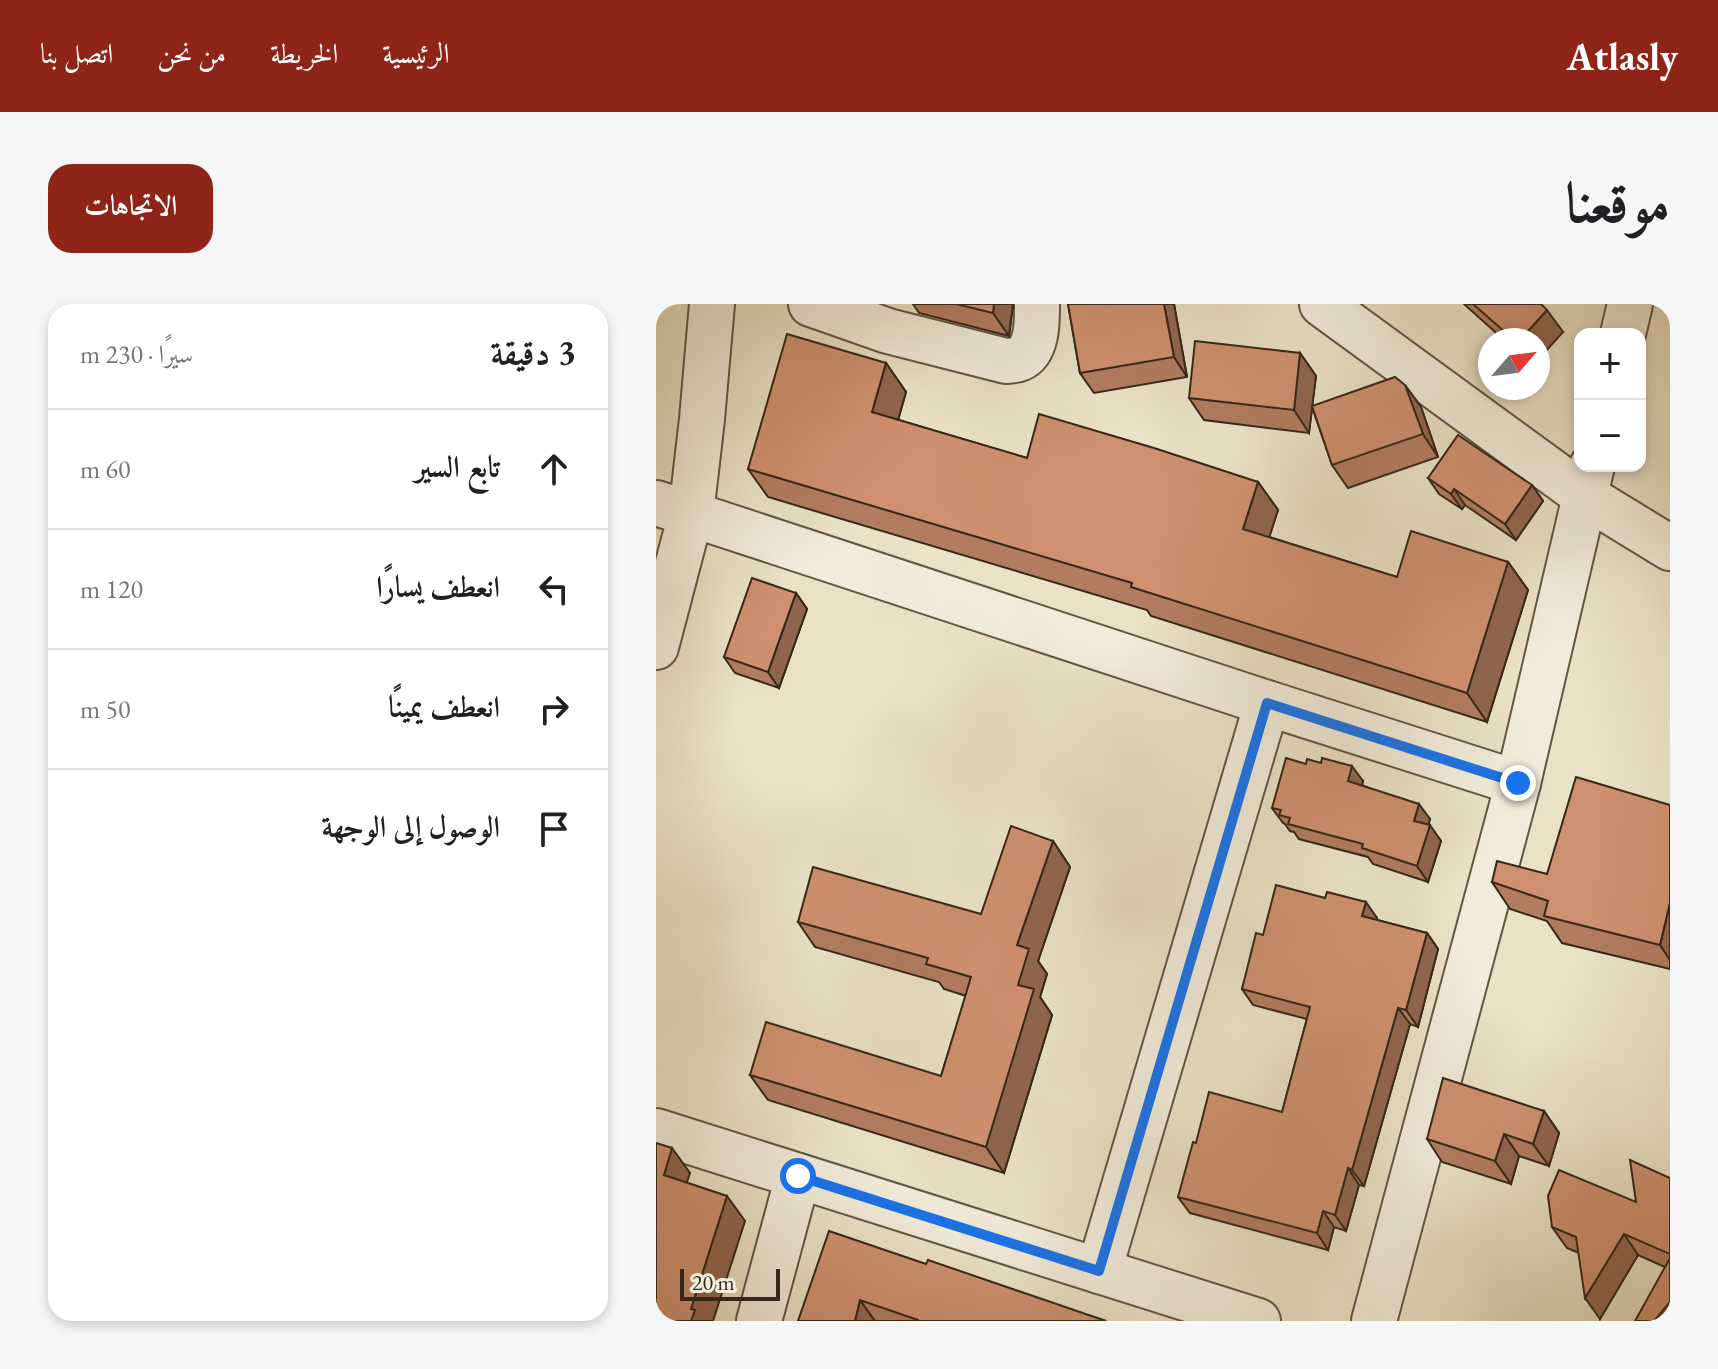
<!DOCTYPE html>
<html lang="ar">
<head>
<meta charset="utf-8">
<style>
  :root { --surface:#fff; --page:#f6f6f6; --text:#202124; --muted:#757577; --line:#e0e0e0; --accent:#8f2418 }
  body { margin:0; font-family:"EB Garamond",Amiri,serif; background:var(--page); color:var(--text); direction:rtl }
  .controls { position:absolute; right:24px; top:24px; display:grid; overflow:hidden; border-radius:16px; box-shadow:0 4px 12px #0003 }
  .controls button { width:72px; height:72px; display:grid; place-items:center; padding:0; border:0; border-bottom:2px solid var(--line); background:var(--surface); color:var(--text); font:40px sans-serif }
  .compass { position:absolute; left:822px; top:24px; width:72px; height:72px; border-radius:50%; background:var(--surface); box-shadow:0 4px 12px #0003; rotate:62deg }
  .scale { position:absolute; left:24px; bottom:20px; width:100px; box-sizing:border-box; padding-left:8px; border:4px solid #352719; border-top:0; font-size:22px; line-height:28px; white-space:nowrap; color:#352719; -webkit-text-stroke:6px #f1ecda; paint-order:stroke }
  .stop { position:absolute; width:24px; height:24px; margin:-18px; border:6px solid #1a73e8; border-radius:50%; background:#fff }
  .stop.end { background:#1a73e8; border-color:#fff; box-shadow:0 2px 8px #0008 }
  .list { margin:0; padding:0; list-style:none }
  h2 { display:flex; justify-content:space-between; align-items:center; height:104px; margin:0; padding:0 32px; font-size:34px }
  h2 small { font-size:26px; font-weight:400; color:var(--muted) }
  .list li { display:grid; grid-template-columns:52px 1fr auto; gap:24px; align-items:center; box-sizing:border-box; height:120px; padding:0 32px; border-top:2px solid var(--line) }
  .list b { display:block; font-size:30px; white-space:nowrap }
  .list em { font-size:26px; font-style:normal; color:var(--muted) }
  .icon { flex:none; width:44px; height:44px; fill:none; stroke:currentColor; stroke-width:2; stroke-linecap:round; stroke-linejoin:round }
  .map { position:relative; flex:none; width:1014px; height:1017px; overflow:hidden; direction:ltr; border-radius:24px }
  header { display:flex; align-items:center; gap:48px; box-sizing:border-box; height:112px; padding:0 40px; background:var(--accent); color:#fff }
  header strong { font-size:38px }
  nav { display:flex; gap:44px; margin-inline-start:auto; font-size:28px }
  .intro { display:flex; align-items:center; justify-content:space-between; box-sizing:border-box; height:192px; padding:0 48px }
  h1 { margin:0; font-size:56px }
  .button { padding:20px 36px; border-radius:24px; background:var(--accent); color:#fff; font-size:28px; font-weight:700 }
  main { display:flex; gap:48px; padding:0 48px }
  aside { flex:1; background:var(--surface); border-radius:24px; box-shadow:0 4px 12px #0003 }
  .map>svg:first-child { display:block }
</style>
</head>
<body>
<header>
<strong>Atlasly</strong>
<nav><a>الرئيسية</a><a>الخريطة</a><a>من نحن</a><a>اتصل بنا</a></nav>
</header>
<div class="intro"><h1>موقعنا</h1><a class="button">الاتجاهات</a></div>
<main>
<div class="map">
<svg width="1014" height="1017" viewBox="0 0 1014 1017">
  <rect width="100%" height="100%" fill="#eae2c6"/>
  <filter id="stains"><feTurbulence type="fractalNoise" baseFrequency=".0025" numOctaves="4"/><feColorMatrix values="0 0 0 0 .2 0 0 0 0 .09 0 0 0 0 .02 0 0 0 .5 -.17"/></filter>
  <radialGradient id="worn" r=".72"><stop offset=".6" stop-color="#630" stop-opacity="0"/><stop offset="1" stop-color="#630" stop-opacity=".3"/></radialGradient>
  <g fill="none" stroke-linecap="round" stroke-linejoin="round">
    <g stroke="#625644" stroke-width="48">
      <g id="minor">
        <path d="M 56,0 L 46,115 L 35,210 L 611,399 L 862,479 L 936,162"/>
        <path d="M 155,0 L 232,27 L 350,57 C 351,57 362,56 363,55 C 382,47 381,17 381,0"/>
        <path d="M 666,0 L 929,192 L 1014,244"/>
        <path d="M 967,30 L 974,0"/>
        <path d="M 0,199 L 35,210 L 0,343"/>
        <path d="M 0,827 L 602,1017"/>
        <path d="M 443,967 L 611,399"/>
        <path d="M 103,1017 L 142,872"/>
        <path d="M 718,1017 L 862,479"/>
      </g>
    </g>
    <use href="#minor" stroke="#f1ecda" stroke-width="44"/>
  </g>
  <g fill="#b17c60" stroke="#352719" stroke-width="2">
    <path d="M 257,0 L 357,0 L 353,32 L 263,9 Z"/>
    <path d="M 412,0 L 518,0 L 531,73 L 438,89 L 424,69 Z"/>
    <path d="M 808,0 L 885,0 L 907,28 L 882,36 L 848,36 Z"/>
    <path d="M 644,49 L 660,72 L 656,102 L 749,81 L 765,103 L 782,153 L 692,184 L 676,161 L 656,103 L 653,129 L 548,116 L 533,94 Z"/>
    <path d="M 230,59 L 250,88 L 242,116 L 371,154 L 602,178 L 622,206 L 613,233 L 741,273 L 852,258 L 872,286 L 831,418 L 495,312 L 491,306 L 112,193 L 92,165 Z"/>
    <path d="M 772,174 L 876,181 L 887,197 L 860,236 L 809,201 L 806,205 L 783,190 Z"/>
    <path d="M 140,289 L 151,305 L 123,384 L 79,369 L 68,353 Z"/>
    <path d="M 707,477 L 706,481 L 774,515 L 772,521 L 785,537 L 772,578 L 717,560 L 712,553 L 643,535 L 638,528 L 634,527 L 629,520 L 627,519 L 616,504 Z"/>
    <path d="M 1014,501 L 1014,665 L 906,639 L 891,617 L 854,605 L 836,578 L 891,570 Z"/>
    <path d="M 397,537 L 414,563 L 382,657 L 391,670 L 384,693 L 396,711 L 348,869 L 112,796 L 94,771 L 285,772 L 310,692 L 288,685 L 283,678 L 159,643 L 142,618 L 325,610 Z"/>
    <path d="M 721,614 L 721,616 L 771,629 L 782,645 L 762,723 L 754,720 L 708,882 L 703,881 L 690,927 L 678,923 L 672,946 L 534,909 L 522,893 L 540,839 L 626,808 L 651,715 L 597,701 L 586,685 L 607,631 Z"/>
    <path d="M 888,807 L 903,829 L 893,862 L 863,852 L 855,880 L 786,858 L 771,835 Z"/>
    <path d="M 1014,874 L 1014,1017 L 1009,963 L 982,951 L 944,1015 L 923,949 L 911,944 L 896,923 L 980,898 Z"/>
    <path d="M 270,960 L 450,1017 L 142,1017 Z"/>
  </g>
  <g fill="#90654e" stroke="#352719" stroke-width="2">
    <path d="M 338,0 L 357,0 L 353,32 L 337,9 Z"/>
    <path d="M 508,0 L 518,0 L 531,73 L 518,53 Z"/>
    <path d="M 891,6 L 907,28 L 882,56 L 882,36 L 864,36 Z"/>
    <path d="M 644,49 L 660,72 L 653,129 L 638,106 Z"/>
    <path d="M 230,59 L 250,88 L 236,137 L 216,108 Z"/>
    <path d="M 749,81 L 765,103 L 782,153 L 767,130 Z"/>
    <path d="M 602,178 L 622,206 L 607,253 L 587,225 Z"/>
    <path d="M 876,181 L 887,197 L 860,236 L 849,220 Z"/>
    <path d="M 798,185 L 809,201 L 806,205 L 795,190 Z"/>
    <path d="M 852,258 L 872,286 L 831,418 L 811,389 Z"/>
    <path d="M 140,289 L 151,305 L 123,384 L 112,368 Z"/>
    <path d="M 696,462 L 707,477 L 703,492 L 692,477 Z"/>
    <path d="M 763,500 L 774,515 L 769,532 L 758,517 Z"/>
    <path d="M 774,521 L 785,537 L 772,578 L 761,562 Z"/>
    <path d="M 397,537 L 414,563 L 382,657 L 391,670 L 384,693 L 396,711 L 348,869 L 330,843 L 362,681 L 361,641 Z"/>
    <path d="M 710,598 L 721,614 L 718,628 L 706,612 Z"/>
    <path d="M 1014,599 L 1014,656 L 1004,641 Z"/>
    <path d="M 771,629 L 782,645 L 762,723 L 750,706 Z"/>
    <path d="M 742,704 L 754,720 L 708,882 L 696,866 Z"/>
    <path d="M 888,807 L 903,829 L 893,862 L 877,840 Z"/>
    <path d="M 848,830 L 863,852 L 855,880 L 839,857 Z"/>
    <path d="M 16,844 L 34,869 L 25,896 L 8,871 Z"/>
    <path d="M 692,864 L 703,881 L 690,927 L 679,911 Z"/>
    <path d="M 71,892 L 89,917 L 57,1017 L 35,1017 L 35,1005 Z"/>
    <path d="M 667,907 L 678,923 L 672,946 L 661,929 Z"/>
    <path d="M 968,930 L 982,951 L 944,1015 L 929,994 Z"/>
    <path d="M 204,996 L 219,1017 L 199,1017 Z"/>
    <path d="M 1014,998 L 1014,1017 L 998,1017 Z"/>
  </g>
  <g fill="#ce9070" stroke="#352719" stroke-width="2">
    <path d="M 300,0 L 338,0 L 337,9 Z"/>
    <path d="M 412,0 L 508,0 L 518,53 L 424,69 Z"/>
    <path d="M 817,0 L 885,0 L 891,6 L 864,36 L 858,36 Z"/>
    <path d="M 131,30 L 230,59 L 216,108 L 371,154 L 383,110 L 498,144 L 602,178 L 587,225 L 741,273 L 755,227 L 852,258 L 811,389 L 475,283 L 476,279 L 92,165 Z"/>
    <path d="M 539,37 L 644,49 L 638,106 L 533,94 Z"/>
    <path d="M 739,73 L 749,81 L 767,130 L 676,161 L 656,102 Z"/>
    <path d="M 802,131 L 876,181 L 849,220 L 798,185 L 795,190 L 772,174 Z"/>
    <path d="M 96,274 L 140,289 L 112,368 L 68,353 Z"/>
    <path d="M 630,454 L 650,460 L 651,455 L 665,459 L 666,454 L 696,462 L 692,477 L 763,500 L 758,517 L 774,521 L 761,562 L 706,544 L 707,540 L 632,520 L 634,514 L 623,511 L 625,506 L 616,504 Z"/>
    <path d="M 920,473 L 1014,501 L 1014,599 L 1004,641 L 888,612 L 892,597 L 836,578 L 841,557 L 891,570 Z"/>
    <path d="M 355,522 L 397,537 L 361,641 L 373,645 L 362,681 L 378,685 L 330,843 L 94,771 L 110,718 L 285,772 L 315,673 L 270,660 L 272,654 L 142,618 L 157,563 L 325,610 Z"/>
    <path d="M 620,581 L 669,594 L 671,588 L 710,598 L 706,612 L 771,629 L 750,706 L 742,704 L 696,866 L 692,864 L 679,911 L 667,907 L 661,929 L 522,893 L 537,838 L 540,839 L 553,788 L 626,808 L 654,703 L 586,685 L 600,629 L 607,631 Z"/>
    <path d="M 787,774 L 888,807 L 877,840 L 848,830 L 839,857 L 771,835 Z"/>
    <path d="M 0,839 L 16,844 L 8,871 L 71,892 L 35,1005 L 39,1006 L 35,1017 L 0,1017 Z"/>
    <path d="M 974,856 L 1014,874 L 1014,950 L 968,930 L 929,994 L 920,933 L 896,923 L 892,892 L 903,866 L 980,898 Z"/>
    <path d="M 173,927 L 270,960 L 272,956 L 450,1017 L 262,1017 L 262,1016 L 204,996 L 199,1017 L 142,1017 Z"/>
    <path d="M 1014,954 L 1014,998 L 998,1017 L 979,1017 Z"/>
  </g>
  <g fill="none" stroke-linecap="round" stroke-linejoin="round">
    <path stroke="#1a73e8" stroke-width="10" d="M 142,872 L 443,967 L 611,399 L 862,479"/>
  </g>
  <rect width="100%" height="100%" filter="url(#stains)"/>
  <rect width="100%" height="100%" fill="url(#worn)"/>
</svg>
<div class="controls">
<button>+</button>
<button>−</button>
</div>
<svg class="compass" viewBox="-18 -18 36 36"><path d="M0-13l5 13h-10z" fill="#e53935"/><path d="M0 13l5-13h-10z" fill="#757577"/></svg>
<div class="scale">20 m</div>
<div class="stop" style="left:142px;top:872px"></div>
<div class="stop end" style="left:862px;top:479px"></div>
</div>
<aside>
<h2>3 دقيقة<small>سيرًا · 230 m</small></h2>
<ul class="list">
<li><svg class="icon" aria-label="ahead" viewBox="0 0 24 24"><path d="M12 20V5M6 11l6-6 6 6"/></svg><div><b>تابع السير</b></div><em>60 m</em></li>
<li><svg class="icon" aria-label="left" viewBox="0 0 24 24"><path d="M17 20v-9H6M10 6l-5 5 5 5"/></svg><div><b>انعطف يسارًا</b></div><em>120 m</em></li>
<li><svg class="icon" aria-label="right" viewBox="0 0 24 24"><path d="M7 20v-9h11M14 6l5 5-5 5"/></svg><div><b>انعطف يمينًا</b></div><em>50 m</em></li>
<li><svg class="icon" aria-label="arrive" viewBox="0 0 24 24"><path d="M6 21V4h12l-3 4 3 4H6"/></svg><div><b>الوصول إلى الوجهة</b></div></li>
</ul>
</aside>
</main>
</body>
</html>
